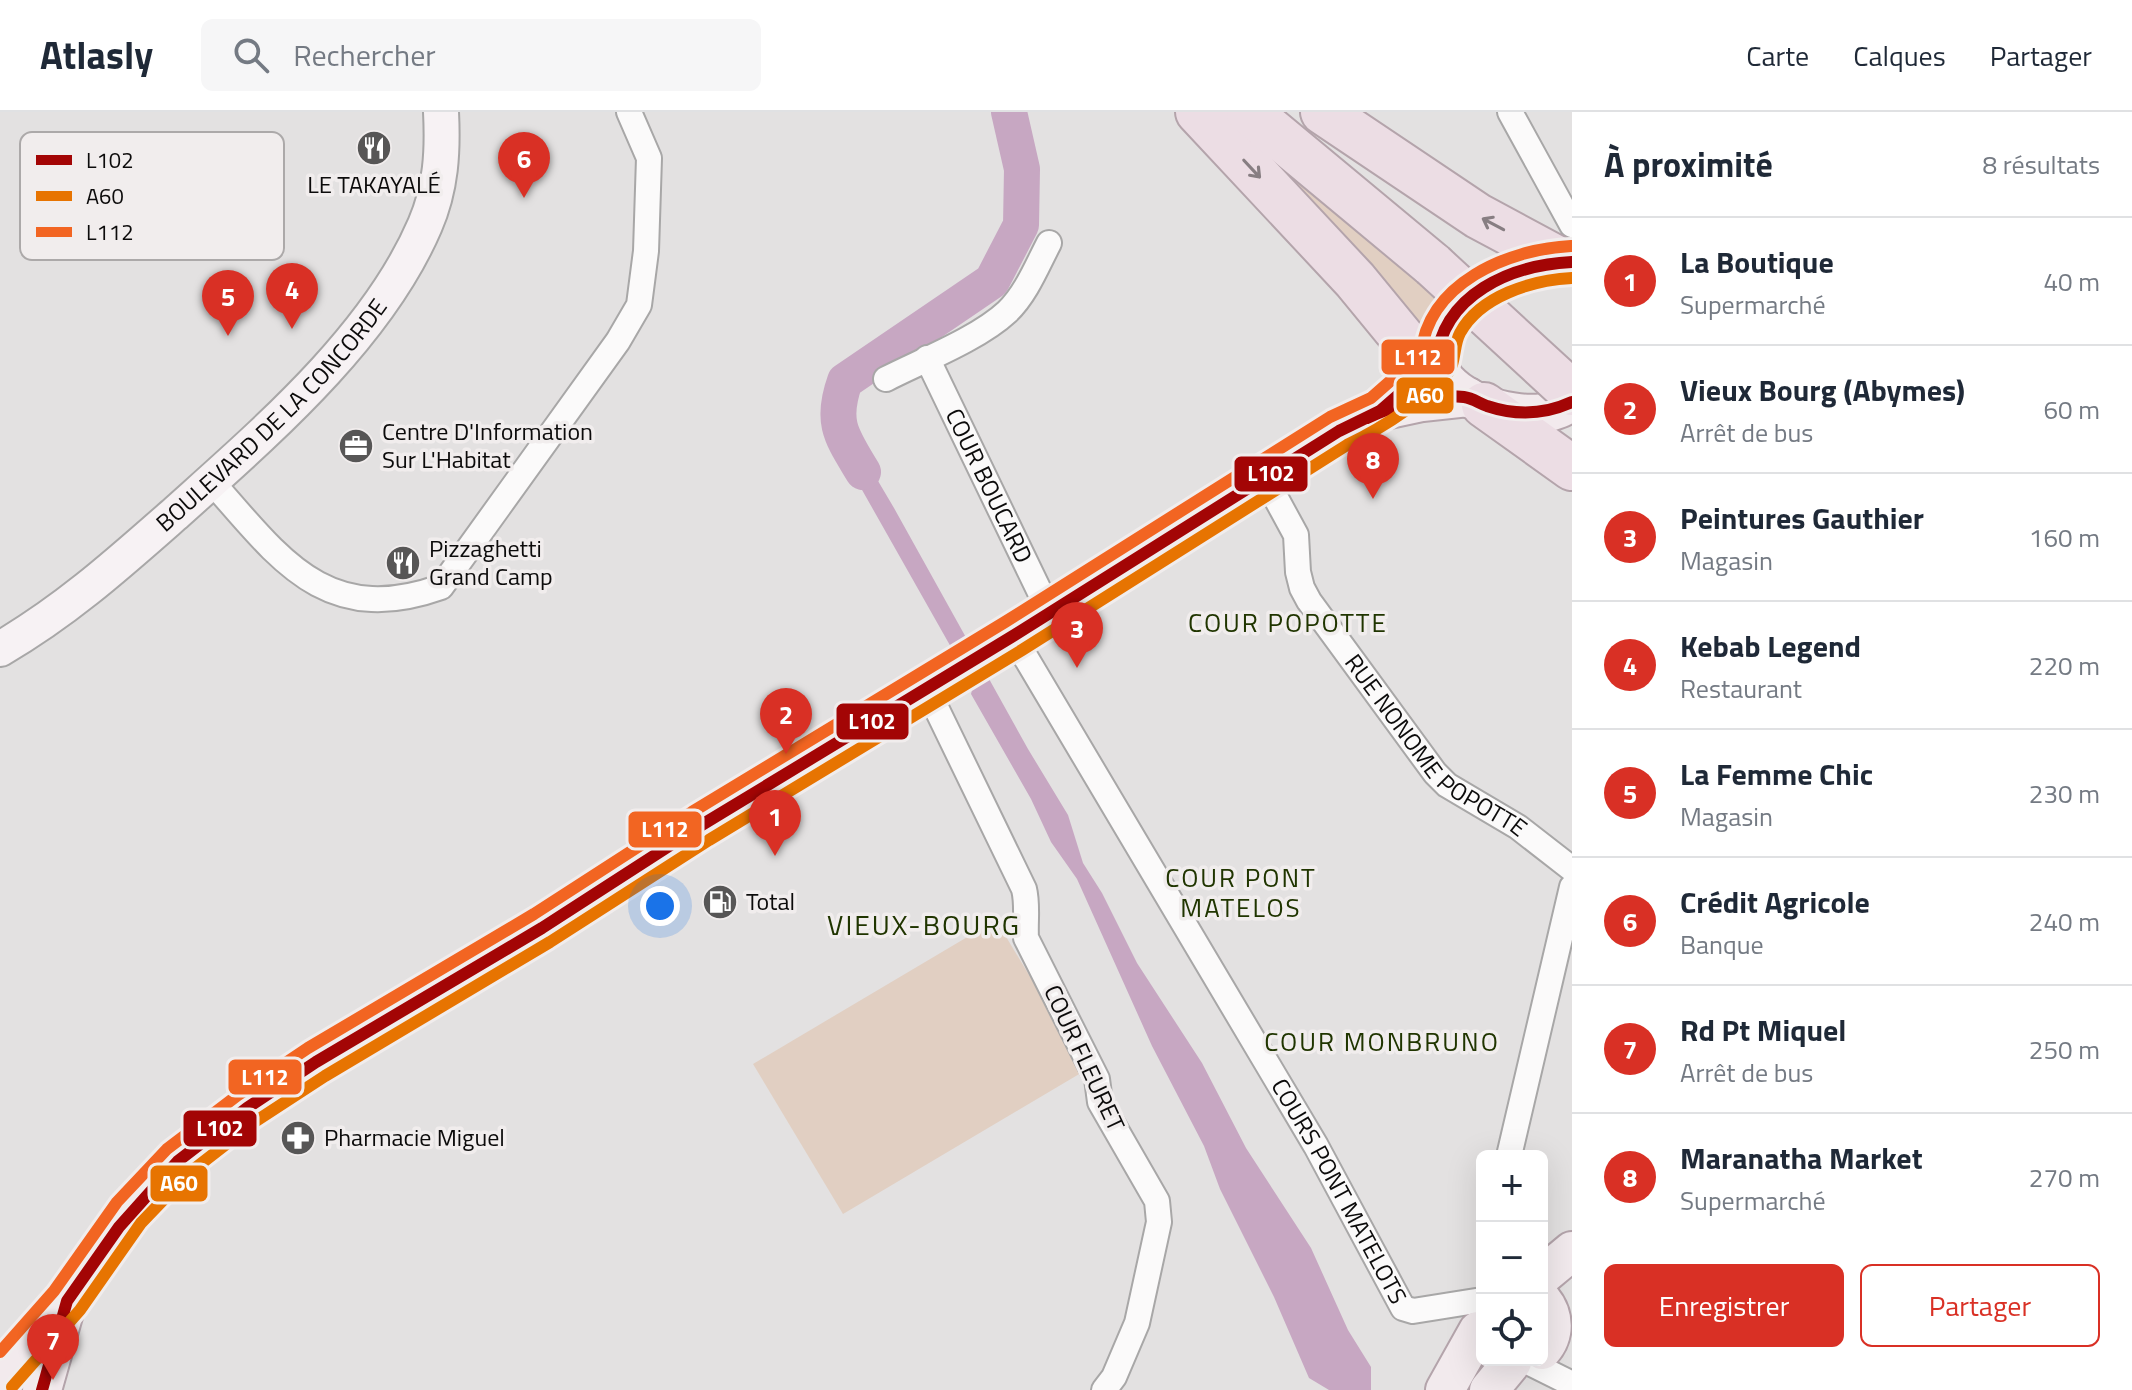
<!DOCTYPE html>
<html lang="fr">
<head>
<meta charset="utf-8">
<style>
  :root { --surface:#fff; --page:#f6f6f7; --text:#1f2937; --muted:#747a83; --line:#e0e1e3; --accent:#d93025 }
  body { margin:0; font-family:"Titillium Web",sans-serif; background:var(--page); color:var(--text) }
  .controls { position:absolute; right:24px; bottom:24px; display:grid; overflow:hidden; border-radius:12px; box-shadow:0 8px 32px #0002 }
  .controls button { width:72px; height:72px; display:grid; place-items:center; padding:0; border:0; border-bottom:2px solid var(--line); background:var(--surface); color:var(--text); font:40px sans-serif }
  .you { position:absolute; left:660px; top:794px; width:28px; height:28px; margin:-20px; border:6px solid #fff; border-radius:50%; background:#1a73e8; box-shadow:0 0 0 12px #1a73e833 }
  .badge { display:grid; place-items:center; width:52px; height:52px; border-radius:50%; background:var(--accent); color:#fff; font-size:26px; font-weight:700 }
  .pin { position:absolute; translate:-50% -66px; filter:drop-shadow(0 2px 4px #0008) }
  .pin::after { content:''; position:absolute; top:42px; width:28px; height:24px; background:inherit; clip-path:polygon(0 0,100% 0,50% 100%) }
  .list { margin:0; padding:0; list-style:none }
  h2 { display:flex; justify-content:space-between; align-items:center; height:104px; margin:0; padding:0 32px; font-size:34px }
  h2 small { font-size:26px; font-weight:400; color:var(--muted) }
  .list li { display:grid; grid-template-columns:52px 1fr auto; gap:24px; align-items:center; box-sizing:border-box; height:128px; padding:0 32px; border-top:2px solid var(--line) }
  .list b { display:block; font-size:30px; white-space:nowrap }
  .list p { margin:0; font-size:26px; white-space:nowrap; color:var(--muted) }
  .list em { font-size:26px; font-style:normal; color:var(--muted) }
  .actions { display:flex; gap:16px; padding:24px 32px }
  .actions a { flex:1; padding:18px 0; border:2px solid var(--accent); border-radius:12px; text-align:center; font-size:28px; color:var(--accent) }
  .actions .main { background:var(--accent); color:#fff }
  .icon { flex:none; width:44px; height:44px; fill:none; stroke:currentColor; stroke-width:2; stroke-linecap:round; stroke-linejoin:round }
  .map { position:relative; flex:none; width:1572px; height:1278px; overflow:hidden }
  header { display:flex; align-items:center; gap:48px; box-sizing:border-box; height:112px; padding:0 40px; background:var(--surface); border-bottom:2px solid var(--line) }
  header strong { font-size:38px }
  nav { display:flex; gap:44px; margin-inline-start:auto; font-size:28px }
  .search { width:560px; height:72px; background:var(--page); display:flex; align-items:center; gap:20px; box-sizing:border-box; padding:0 28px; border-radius:12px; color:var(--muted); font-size:30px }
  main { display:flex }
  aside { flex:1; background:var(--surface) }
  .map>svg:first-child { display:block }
</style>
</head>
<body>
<header>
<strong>Atlasly</strong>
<div class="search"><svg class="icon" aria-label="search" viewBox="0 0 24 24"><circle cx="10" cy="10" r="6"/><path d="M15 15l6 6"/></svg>Rechercher</div>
<nav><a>Carte</a><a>Calques</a><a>Partager</a></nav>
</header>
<main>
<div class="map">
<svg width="1572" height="1278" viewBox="0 0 1572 1278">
  <rect width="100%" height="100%" fill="#e3e1e1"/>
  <g fill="#e1cfc2">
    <path d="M 1215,0 L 1443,185 L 1418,216 Z"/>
    <path d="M 996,808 L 1086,958 L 843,1102 L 753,952 Z"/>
  </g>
  <path fill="#c7a7c2" d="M 840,320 L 855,330 L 894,396 L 1028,637 L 1068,703 L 1083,751 L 1102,781 L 1137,851 L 1202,951 L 1246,1036 L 1311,1136 L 1348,1218 L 1371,1255 L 1371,1278 L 1329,1278 L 1309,1266 L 1274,1185 L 1220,1077 L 1204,1034 L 1152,934 L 1077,767 L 1051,730 L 1031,687 L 971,582 L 973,574 L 840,339 Z"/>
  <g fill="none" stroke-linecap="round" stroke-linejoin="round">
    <path stroke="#c7a7c2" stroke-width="36" d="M 863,360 C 842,325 830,311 845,269 L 992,169 L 1021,113 L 1022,57 L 1009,0"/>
    <g stroke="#a8a7a7" stroke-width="28">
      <g id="street">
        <path d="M 1510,0 L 1572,113"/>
        <path id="s1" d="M 927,246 L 1050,501"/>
        <path d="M 886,267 C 921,249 978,227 1007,200 C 1026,182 1037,154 1049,131"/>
        <path id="s2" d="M 1265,366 L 1296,423 L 1298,460 L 1302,476 L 1309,489 L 1435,661 L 1447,673 L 1518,715 L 1572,757"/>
        <path d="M 212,370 C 280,447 326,516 441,475 L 618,229 L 639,193 L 646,139 L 649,46 L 629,0"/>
        <path id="s3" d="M 1013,524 L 1316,1034 L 1403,1196 L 1413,1199 L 1482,1188"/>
        <path d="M 926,575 L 1024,777 C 1028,793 1025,809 1026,826 L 1097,967 L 1100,990 L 1157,1089 L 1159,1110 L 1137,1211 L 1114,1265 L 1104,1278"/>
        <path d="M 1509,1044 L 1572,775"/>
        <path d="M 1526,1249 L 1572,1272"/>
      </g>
    </g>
    <g stroke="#a8a7a7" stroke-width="38">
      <g id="secondary">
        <path id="s4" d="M 0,537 C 67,498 119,451 177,400 C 267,319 377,225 425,113 C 441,76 443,40 441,0"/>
      </g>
    </g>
    <g stroke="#b4a4ab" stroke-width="42">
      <g id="primary">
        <path d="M 1572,150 C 1523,147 1467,176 1443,219 C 1438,226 1434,239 1436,248 C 1444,287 1509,306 1543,301 C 1554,300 1563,295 1572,290"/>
        <path d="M 1542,1164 L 1572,1139"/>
        <path d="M 1542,1188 C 1555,1204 1555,1223 1542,1238"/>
        <path d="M 0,1264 L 67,1189 L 129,1101 L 178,1049 L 247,996 L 316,950 L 542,816 L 700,714 L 926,575 L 1013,524 L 1339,319 L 1380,299 L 1422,290 L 1468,285"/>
        <path d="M 42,1278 L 64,1200"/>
        <path d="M 1445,1278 L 1478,1219"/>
        <path d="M 1489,1278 L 1512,1250"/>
      </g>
    </g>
    <g stroke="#b4a4ab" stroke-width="48">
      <g id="highway">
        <path d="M 1198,0 L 1355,168 L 1410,235 L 1419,241 L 1435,243"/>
        <path d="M 1249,0 L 1433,153"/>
        <path d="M 1323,0 L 1478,104 L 1562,149"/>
        <path d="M 1484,293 L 1572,356"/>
      </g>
    </g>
    <use href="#street" stroke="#fbfafa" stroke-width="24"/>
    <use href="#secondary" stroke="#f7f2f4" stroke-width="34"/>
    <use href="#primary" stroke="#f2eaed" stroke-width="38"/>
    <use href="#highway" stroke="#ecdde4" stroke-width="44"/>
    <g stroke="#b4a4ab" stroke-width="48" stroke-linecap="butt">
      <path id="highway-bridge" d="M 1433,153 L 1572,281"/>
    </g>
    <use href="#highway-bridge" stroke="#ecdde4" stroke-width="44"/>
    <g stroke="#f1eded" stroke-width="18">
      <g id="bus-1">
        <path d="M 1367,306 C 1395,293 1432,281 1464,285 C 1472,286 1479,291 1487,294 C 1517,304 1544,303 1572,290"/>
        <path d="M 42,1278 L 67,1189 L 119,1115 L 178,1049 L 247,996 L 316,950 L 542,816 L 700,714 L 1013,524 L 1339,319 L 1380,299 L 1436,250 C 1443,182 1511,153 1572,150"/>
      </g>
    </g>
    <g stroke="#f1eded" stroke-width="18">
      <path id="bus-2" d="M 12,1275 L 80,1198 L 141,1111 L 189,1061 L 256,1009 L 325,964 L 550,830 L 709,728 L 1022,538 L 1347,333 C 1384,315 1419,293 1447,262 C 1456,252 1453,234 1460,221 C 1480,184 1532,168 1572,166"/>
    </g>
    <g stroke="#f1eded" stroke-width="18">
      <path id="bus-3" d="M 0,1240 L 54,1179 L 117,1090 L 167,1037 L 238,983 L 308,936 L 534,802 L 692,700 L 1005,510 L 1330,305 L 1371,286 L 1421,242 C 1428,171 1508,137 1571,134"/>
    </g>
    <use href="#bus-1" stroke="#a30505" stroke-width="12"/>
    <use href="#bus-2" stroke="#e77401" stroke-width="12"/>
    <use href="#bus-3" stroke="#f26522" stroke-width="12"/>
  </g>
  <defs><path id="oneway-shaft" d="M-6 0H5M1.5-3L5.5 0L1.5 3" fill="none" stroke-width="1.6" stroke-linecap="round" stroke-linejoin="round" transform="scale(2)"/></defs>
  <g stroke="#877e82">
    <use href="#oneway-shaft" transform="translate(1252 57) rotate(47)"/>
    <use href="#oneway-shaft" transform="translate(1493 112) rotate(-152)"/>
  </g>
  <defs>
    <g id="restaurant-disc" transform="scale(1.8)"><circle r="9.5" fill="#575656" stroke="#f1eded"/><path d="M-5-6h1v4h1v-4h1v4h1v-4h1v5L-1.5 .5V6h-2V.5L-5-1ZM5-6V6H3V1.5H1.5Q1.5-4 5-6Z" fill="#fff"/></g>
    <g id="office-disc" transform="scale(1.8)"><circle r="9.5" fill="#575656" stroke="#f1eded"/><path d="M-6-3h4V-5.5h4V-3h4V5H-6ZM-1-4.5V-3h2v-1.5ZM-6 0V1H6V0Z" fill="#fff"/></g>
    <g id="fuel-disc" transform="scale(1.8)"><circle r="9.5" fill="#575656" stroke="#f1eded"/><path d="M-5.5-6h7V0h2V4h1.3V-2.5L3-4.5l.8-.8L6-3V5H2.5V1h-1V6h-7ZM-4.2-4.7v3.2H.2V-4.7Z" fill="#fff"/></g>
    <g id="pharmacy-disc" transform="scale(1.8)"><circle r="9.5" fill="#575656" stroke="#f1eded"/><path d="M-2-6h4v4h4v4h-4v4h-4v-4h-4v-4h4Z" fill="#fff"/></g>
  </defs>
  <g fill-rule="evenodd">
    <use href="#restaurant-disc" x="374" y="36"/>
    <use href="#office-disc" x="356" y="334"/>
    <use href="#restaurant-disc" x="403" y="451"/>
    <use href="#fuel-disc" x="720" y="790"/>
    <use href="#pharmacy-disc" x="298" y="1026"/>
  </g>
  <g text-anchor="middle" stroke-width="7" stroke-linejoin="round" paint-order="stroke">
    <g font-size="24" fill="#0c0b0b" stroke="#f1eded" text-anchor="start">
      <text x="374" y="81" text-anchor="middle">LE TAKAYALÉ</text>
      <text x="382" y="328">Centre D'Information<tspan x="382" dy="28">Sur L'Habitat</tspan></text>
      <text x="429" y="445">Pizzaghetti<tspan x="429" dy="28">Grand Camp</tspan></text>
      <text x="746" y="798">Total</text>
      <text x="324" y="1034">Pharmacie Miguel</text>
    </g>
    <g font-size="24" fill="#0c0b0b" stroke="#f1eded">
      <text dy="8" stroke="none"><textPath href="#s4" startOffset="360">BOULEVARD DE LA CONCORDE</textPath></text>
      <text dy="8" stroke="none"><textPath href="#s1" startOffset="142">COUR BOUCARD</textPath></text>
      <text dy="8" stroke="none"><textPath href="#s2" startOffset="328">RUE NONOME POPOTTE</textPath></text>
      <text transform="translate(1084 946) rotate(65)" y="8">COUR FLEURET</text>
      <text dy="8" stroke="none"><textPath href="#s3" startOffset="644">COURS PONT MATELOTS</textPath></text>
    </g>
    <g font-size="26" letter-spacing="2" fill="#203500" stroke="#f1eded">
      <text x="1288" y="520">COUR POPOTTE</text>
      <text x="1241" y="775">COUR PONT<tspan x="1241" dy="30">MATELOS</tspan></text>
      <text x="1382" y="939">COUR MONBRUNO</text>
    </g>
    <g font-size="28" letter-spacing="2" fill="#203500" stroke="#f1eded">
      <text x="924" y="823">VIEUX-BOURG</text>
    </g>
  </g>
  <rect x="20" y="20" width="264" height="128" rx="12" fill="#f1eded" stroke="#aca9a9" stroke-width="2"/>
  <rect x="36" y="43" width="36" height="10" fill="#a30505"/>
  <rect x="36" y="79" width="36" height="10" fill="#e77401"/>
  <rect x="36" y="115" width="36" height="10" fill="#f26522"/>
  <g font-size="22" fill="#0c0b0b">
    <text x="86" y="56">L102</text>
    <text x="86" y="92">A60</text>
    <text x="86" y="128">L112</text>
  </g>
  <g stroke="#f1eded" stroke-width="3">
    <rect x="1380" y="226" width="76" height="38" rx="8" fill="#f26522"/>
    <rect x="1395" y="264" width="60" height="39" rx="8" fill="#e77401"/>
    <rect x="1233" y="343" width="76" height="38" rx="8" fill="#a30505"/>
    <rect x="835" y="590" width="75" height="39" rx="8" fill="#a30505"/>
    <rect x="627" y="698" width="76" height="39" rx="8" fill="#f26522"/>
    <rect x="227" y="946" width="76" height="38" rx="8" fill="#f26522"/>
    <rect x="182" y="997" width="76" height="39" rx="8" fill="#a30505"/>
    <rect x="149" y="1052" width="60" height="39" rx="8" fill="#e77401"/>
  </g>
  <g font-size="22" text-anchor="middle" font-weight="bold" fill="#fff">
    <text x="1418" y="253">L112</text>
    <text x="1425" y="291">A60</text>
    <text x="1271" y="369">L102</text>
    <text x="872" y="617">L102</text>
    <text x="665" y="725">L112</text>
    <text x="265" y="973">L112</text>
    <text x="220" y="1024">L102</text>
    <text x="179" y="1079">A60</text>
  </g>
</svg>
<div class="controls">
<button>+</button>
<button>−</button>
<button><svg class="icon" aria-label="locate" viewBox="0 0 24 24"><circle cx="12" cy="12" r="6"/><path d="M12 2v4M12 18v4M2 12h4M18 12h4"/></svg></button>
</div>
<div class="you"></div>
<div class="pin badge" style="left:775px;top:744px">1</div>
<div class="pin badge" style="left:786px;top:642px">2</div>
<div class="pin badge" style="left:1077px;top:556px">3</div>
<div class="pin badge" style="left:292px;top:217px">4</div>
<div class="pin badge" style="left:228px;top:224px">5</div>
<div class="pin badge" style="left:524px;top:86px">6</div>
<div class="pin badge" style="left:53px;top:1268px">7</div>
<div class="pin badge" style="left:1373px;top:387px">8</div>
</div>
<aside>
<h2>À proximité<small>8 résultats</small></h2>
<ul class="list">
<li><span class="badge">1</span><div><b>La Boutique</b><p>Supermarché</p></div><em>40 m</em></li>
<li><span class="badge">2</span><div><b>Vieux Bourg (Abymes)</b><p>Arrêt de bus</p></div><em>60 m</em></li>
<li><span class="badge">3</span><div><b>Peintures Gauthier</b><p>Magasin</p></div><em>160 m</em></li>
<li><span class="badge">4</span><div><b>Kebab Legend</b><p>Restaurant</p></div><em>220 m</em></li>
<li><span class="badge">5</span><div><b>La Femme Chic</b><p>Magasin</p></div><em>230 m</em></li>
<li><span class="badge">6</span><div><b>Crédit Agricole</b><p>Banque</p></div><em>240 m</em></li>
<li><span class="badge">7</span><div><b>Rd Pt Miquel</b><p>Arrêt de bus</p></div><em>250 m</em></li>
<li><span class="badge">8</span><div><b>Maranatha Market</b><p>Supermarché</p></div><em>270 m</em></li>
</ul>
<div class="actions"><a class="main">Enregistrer</a><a>Partager</a></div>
</aside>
</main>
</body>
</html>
